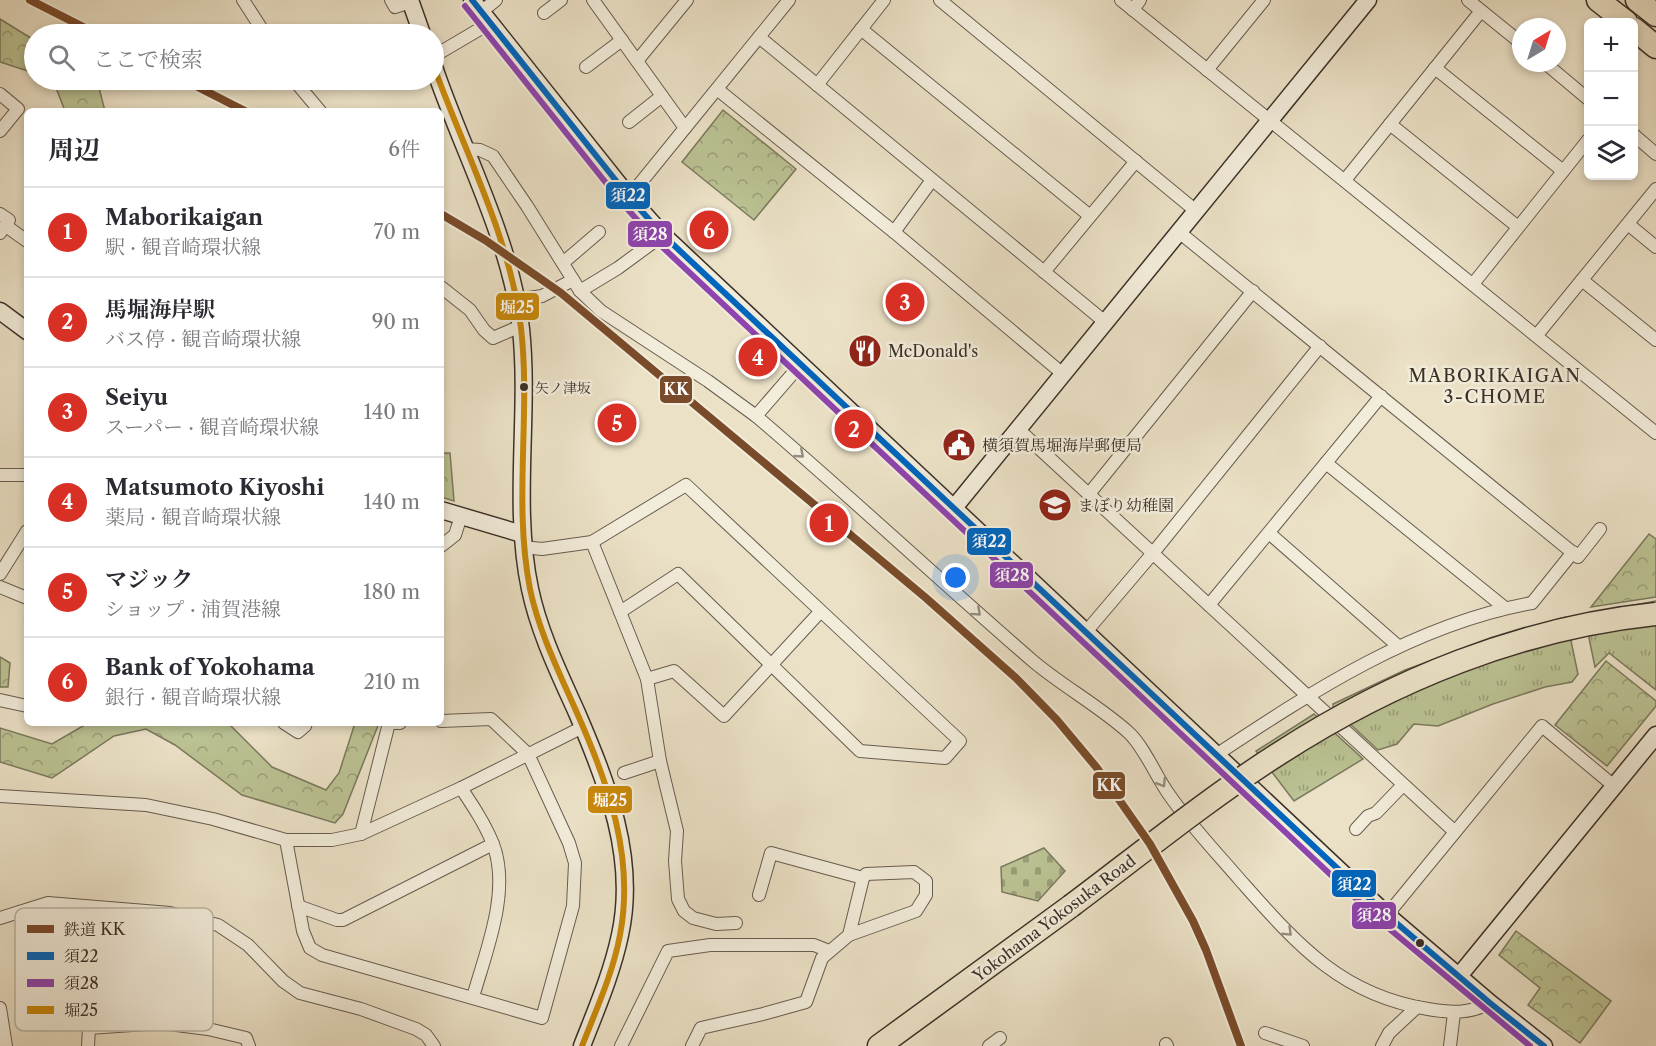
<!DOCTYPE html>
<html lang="ja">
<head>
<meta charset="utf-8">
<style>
  :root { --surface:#fff; --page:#f2f2f3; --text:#2b2b33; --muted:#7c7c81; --line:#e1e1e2; --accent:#d93025 }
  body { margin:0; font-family:"Libre Caslon Text","Noto Serif JP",serif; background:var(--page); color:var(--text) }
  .controls { position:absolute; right:18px; top:18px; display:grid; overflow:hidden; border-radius:9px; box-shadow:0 3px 9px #0003 }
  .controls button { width:54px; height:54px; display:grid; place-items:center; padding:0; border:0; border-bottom:2px solid var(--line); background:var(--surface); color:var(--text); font:30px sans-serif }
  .compass { position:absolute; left:1512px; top:18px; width:54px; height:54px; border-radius:50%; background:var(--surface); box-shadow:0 3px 9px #0003; rotate:38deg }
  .you { position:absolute; left:956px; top:578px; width:21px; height:21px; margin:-15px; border:4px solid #fff; border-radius:50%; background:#1a73e8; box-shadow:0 0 0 9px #1a73e833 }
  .badge { display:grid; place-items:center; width:39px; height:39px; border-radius:50%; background:var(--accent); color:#fff; font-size:20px; font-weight:700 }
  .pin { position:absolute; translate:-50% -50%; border:3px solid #fff; box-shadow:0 2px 6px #0006 }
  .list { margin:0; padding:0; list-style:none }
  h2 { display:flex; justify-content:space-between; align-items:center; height:78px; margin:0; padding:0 24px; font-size:26px }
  h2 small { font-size:20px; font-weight:400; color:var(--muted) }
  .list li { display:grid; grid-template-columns:39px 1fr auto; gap:18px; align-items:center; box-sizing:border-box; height:90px; padding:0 24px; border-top:2px solid var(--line) }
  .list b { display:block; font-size:22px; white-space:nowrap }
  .list p { margin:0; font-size:20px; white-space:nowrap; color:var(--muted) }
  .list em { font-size:20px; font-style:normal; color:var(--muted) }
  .icon { flex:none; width:33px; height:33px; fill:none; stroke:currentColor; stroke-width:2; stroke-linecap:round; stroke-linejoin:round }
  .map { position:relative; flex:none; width:1656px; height:1046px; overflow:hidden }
  .search { position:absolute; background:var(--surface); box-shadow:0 3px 9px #0003; left:24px; top:24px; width:420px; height:66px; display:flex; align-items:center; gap:15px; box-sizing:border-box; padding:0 21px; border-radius:33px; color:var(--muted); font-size:22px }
  .panel { position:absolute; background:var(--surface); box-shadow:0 3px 9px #0003; left:24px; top:108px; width:420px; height:618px; border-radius:9px }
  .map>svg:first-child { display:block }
</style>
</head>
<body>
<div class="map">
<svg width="1656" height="1046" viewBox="0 0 1656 1046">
  <defs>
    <pattern id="grass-tufts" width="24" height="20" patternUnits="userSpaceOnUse" patternTransform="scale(1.5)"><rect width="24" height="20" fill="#bbc293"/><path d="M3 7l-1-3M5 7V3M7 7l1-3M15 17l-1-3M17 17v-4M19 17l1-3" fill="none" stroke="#999e78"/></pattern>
    <pattern id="forest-crowns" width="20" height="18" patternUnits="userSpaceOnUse" patternTransform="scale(1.5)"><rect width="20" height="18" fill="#bbc293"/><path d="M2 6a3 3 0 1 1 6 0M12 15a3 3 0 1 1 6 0" fill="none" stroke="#999e78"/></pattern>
    <pattern id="cemetery-stones" width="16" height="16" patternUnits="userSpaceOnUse" patternTransform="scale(1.5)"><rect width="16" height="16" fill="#bbc293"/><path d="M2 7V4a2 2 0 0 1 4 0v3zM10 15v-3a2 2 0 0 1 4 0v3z" fill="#999e78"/></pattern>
  </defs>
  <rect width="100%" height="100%" fill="#ebe1c6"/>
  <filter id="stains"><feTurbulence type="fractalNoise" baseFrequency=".00333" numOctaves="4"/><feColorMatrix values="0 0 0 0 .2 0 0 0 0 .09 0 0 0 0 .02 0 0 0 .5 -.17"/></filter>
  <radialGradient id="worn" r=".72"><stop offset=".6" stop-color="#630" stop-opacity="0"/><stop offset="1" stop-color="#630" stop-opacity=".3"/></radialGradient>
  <g fill="url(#grass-tufts)" stroke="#7b795e" stroke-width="1.5">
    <path d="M 1656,601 L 1656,690 L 1609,653 L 1595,667 L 1584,614 Z"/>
    <path d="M 1566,617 L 1578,674 L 1572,682 L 1545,687 L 1493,704 L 1438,726 L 1414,724 L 1397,744 L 1378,750 L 1333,708 L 1333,704 L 1405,670 L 1488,640 Z"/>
    <path d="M 1314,714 L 1363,759 L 1294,801 L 1256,751 Z"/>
  </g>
  <g fill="url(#forest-crowns)" stroke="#7b795e" stroke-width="1.5">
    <path d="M 0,19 L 34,40 L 34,73 L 0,62 Z"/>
    <path d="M 53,80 L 97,80 L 105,111 L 65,111 Z"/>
    <path d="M 723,110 L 796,169 L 754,220 L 682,162 Z"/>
    <path d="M 441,453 L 450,453 L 454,501 L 441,497 Z"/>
    <path d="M 1649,534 L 1656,539 L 1656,597 L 1591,607 Z"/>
    <path d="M 0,657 L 10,663 L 8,687 L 0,687 Z"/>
    <path d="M 1606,661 L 1656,701 L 1656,706 L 1607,766 L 1555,725 Z"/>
    <path d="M 88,723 L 228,723 L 272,767 L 326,790 L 339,773 L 355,723 L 379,723 L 343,814 L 335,823 L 242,795 L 175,745 L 146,729 L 114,736 L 52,778 L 0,762 L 0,728 L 52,744 Z"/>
    <path d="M 1516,931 L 1611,1001 L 1580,1043 L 1528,1005 L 1540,988 L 1499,955 Z"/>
  </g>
  <path fill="url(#cemetery-stones)" stroke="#7b795e" stroke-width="1.5" d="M 1044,848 L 1065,871 L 1038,901 L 1002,892 L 1001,867 Z"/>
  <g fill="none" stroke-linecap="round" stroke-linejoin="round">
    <g stroke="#675c50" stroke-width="14">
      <g id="street">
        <path d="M 243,0 L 265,34"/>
        <path d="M 391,0 L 395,7 L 410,2"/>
        <path d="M 593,0 L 685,128"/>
        <path d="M 940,0 L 1196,211"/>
        <path d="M 1121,0 L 1656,433"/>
        <path d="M 1468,0 L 1521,43"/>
        <path d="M 1133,10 L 1140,0"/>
        <path d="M 481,12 L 496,0"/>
        <path d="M 544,13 L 561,0"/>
        <path d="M 861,29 L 1090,216"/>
        <path d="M 759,37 L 1105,322"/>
        <path d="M 434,56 L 490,23"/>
        <path d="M 637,61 L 687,0"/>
        <path d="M 1545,63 L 1588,99"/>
        <path d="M 586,67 L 622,40"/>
        <path d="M 1435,68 L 1563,171"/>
        <path d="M 1207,70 L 1264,0"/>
        <path d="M 294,80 L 320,111"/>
        <path d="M 817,85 L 884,0"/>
        <path d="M 717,89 L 894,232 L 932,180"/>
        <path d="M 0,94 L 18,109 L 0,131"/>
        <path d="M 629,122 L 662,96"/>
        <path d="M 1390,124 L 1518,227"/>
        <path d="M 1634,135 L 1656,154"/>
        <path d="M 466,149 L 480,150 L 493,156 L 527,206 L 580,291 L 601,311 L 708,381 L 756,416 C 850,496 940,581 1034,662 C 1064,687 1099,706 1128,732 C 1143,745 1156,776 1168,793 C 1189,824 1216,852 1240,880 C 1296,943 1340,995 1428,1009 C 1451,1013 1469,1014 1490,1003"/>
        <path d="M 1345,180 L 1481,11"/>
        <path d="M 629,197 L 789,0"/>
        <path d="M 0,214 L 9,220 L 0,233"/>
        <path d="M 1628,224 L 1656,247"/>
        <path d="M 6,226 L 27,241"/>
        <path d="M 894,232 L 1063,374"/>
        <path d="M 1179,232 L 1578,557 L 1600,529"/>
        <path d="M 564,262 L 599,232"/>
        <path d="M 1044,272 L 1136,161"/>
        <path d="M 1582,280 L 1656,340"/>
        <path d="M 1473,284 L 1588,140"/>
        <path d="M 441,287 L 470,310 L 484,330 L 493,338 L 521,326"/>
        <path d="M 580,291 L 618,268 L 663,235"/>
        <path d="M 516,300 L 542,296 L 573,280"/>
        <path d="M 1537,335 L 1656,189"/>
        <path d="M 756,416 L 801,364"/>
        <path d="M 1018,429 L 1455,832"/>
        <path d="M 1326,463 L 1505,608"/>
        <path d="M 0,475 L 27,475"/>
        <path d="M 1089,494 L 1253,291"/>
        <path d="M 1269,533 L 1398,646"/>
        <path d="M 592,542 L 647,679 L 660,761 L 677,831 L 675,861 L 678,899 L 684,911 L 693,918 L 716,924 L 736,923"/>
        <path d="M 441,546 L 455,535 L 461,516"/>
        <path d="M 523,547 L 542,549 L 592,542 L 686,485 L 960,741 L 945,758 L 860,751 L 678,574 L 620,612"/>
        <path d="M 0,574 L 27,531"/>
        <path d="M 0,587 L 27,598"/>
        <path d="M 1209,605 L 1381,396"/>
        <path d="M 1085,633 L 1153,553 L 1320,346"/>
        <path d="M 647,679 L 674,671 L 724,716 L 820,612"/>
        <path d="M 0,700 L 27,706"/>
        <path d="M 284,723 L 298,732 L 305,726 L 306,723"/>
        <path d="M 1216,755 C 1313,691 1415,624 1532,603 L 1573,552"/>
        <path d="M 624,773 L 660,761"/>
        <path d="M 461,788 C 473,806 485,824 493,844 C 511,891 486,951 473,997"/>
        <path d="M 0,796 L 146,805 L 213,819 L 286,840 L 332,840 L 361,834 L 461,788 L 583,727"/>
        <path d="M 1356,829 L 1368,816 L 1376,813 L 1403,785"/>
        <path d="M 361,834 L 389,723 L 400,723"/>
        <path d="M 286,840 L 303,931 L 310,948 L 322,955 L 542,1018 L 573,906 L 575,863 L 569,843 L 528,754 L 491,719 L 441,721"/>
        <path d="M 298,906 L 337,920 L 343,920 L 493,844"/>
        <path d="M 1387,915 L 1542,726 L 1614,786"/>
        <path d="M 0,918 L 48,903 L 170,913 L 218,925 L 248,945 L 283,981 L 300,993 L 361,1009 L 416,1029 L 426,1035 L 434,1046"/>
        <path d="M 849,935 L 916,911 L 926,895 L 926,881 L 914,872 L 866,874 L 863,878"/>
        <path d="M 0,1008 L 6,1046"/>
        <path d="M 1265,1033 L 1303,1046"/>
        <path d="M 1166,1044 L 1167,1046"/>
        <path d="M 88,1046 L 89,1028 L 161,1023 L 208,1029 L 246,1038 L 249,1046"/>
        <path d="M 621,1046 L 668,951 L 710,945 L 814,945 L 829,951"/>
        <path d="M 692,1046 L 701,1028 L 763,1014 L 806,1002 L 822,958 L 849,935 L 863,878 L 771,853 L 759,895"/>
        <path d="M 989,1046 L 1000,1038"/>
        <path d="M 1382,1046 L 1389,1033 L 1417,1007"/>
        <path d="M 1450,1046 L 1454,1013"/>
      </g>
    </g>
    <g stroke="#3b3028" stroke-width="19">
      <g id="secondary">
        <path d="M 410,0 L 422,34"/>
        <path d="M 472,0 L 629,197 L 663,235 L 1387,915 L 1490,1003 L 1544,1046"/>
        <path d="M 434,67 C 462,150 511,240 521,329 C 530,414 512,505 530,589 C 539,632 559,673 577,713 C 607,783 637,858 620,935 C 612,973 596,1010 582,1046"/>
        <path d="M 0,311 L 27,331"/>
        <path d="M 953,509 L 1368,0"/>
        <path d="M 441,510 L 522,534"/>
        <path d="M 1459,976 L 1656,735"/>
      </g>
    </g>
    <g stroke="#3b3028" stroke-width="25">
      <g id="highway">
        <path d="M 1598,0 L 1626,22"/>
        <path d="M 1637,0 L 1656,15"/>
        <path d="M 1634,29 L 1656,47"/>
        <path d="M 879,1046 L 1071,906"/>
      </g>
    </g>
    <use href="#street" stroke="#f2ecda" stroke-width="12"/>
    <use href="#secondary" stroke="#f2ecda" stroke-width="16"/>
    <use href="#highway" stroke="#ebe1c6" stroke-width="22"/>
    <g stroke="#3b3028" stroke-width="25" stroke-linecap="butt">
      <path id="highway-bridge" d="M 1071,906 C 1139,855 1209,798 1280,753 C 1393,680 1521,628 1656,614"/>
    </g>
    <use href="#highway-bridge" stroke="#ebe1c6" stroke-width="22"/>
    <g stroke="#f2ecda" stroke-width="10">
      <path id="bus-1" d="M 472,0 L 629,197 L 663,235 L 1387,915 L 1490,1003 L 1544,1046"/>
    </g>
    <g stroke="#f2ecda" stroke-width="10">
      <path id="bus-2" d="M 465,6 L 622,203 L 657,242 L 1381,922 L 1530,1046"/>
    </g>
    <g stroke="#f2ecda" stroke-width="10">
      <path id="bus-3" d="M 434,67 C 465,153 510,237 521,328 C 531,415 513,502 530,589 C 539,632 559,672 577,713 C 608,783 635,857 620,935 C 613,973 596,1010 582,1046"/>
    </g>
    <use href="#bus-1" stroke="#0065bd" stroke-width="6"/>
    <use href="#bus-2" stroke="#8e44ad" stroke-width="6"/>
    <use href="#bus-3" stroke="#c8880a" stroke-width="6"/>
    <g stroke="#f2ecda" stroke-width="12">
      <g id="rail-1">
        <path d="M 30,0 L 97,34"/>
        <path d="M 184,80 L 245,111"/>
        <path d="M 441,214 L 485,240 L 561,293 L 926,598 L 1016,678 L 1057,720 L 1097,768 L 1150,844 L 1193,921 L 1206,950 L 1241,1046"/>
      </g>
    </g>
    <use href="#rail-1" stroke="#7a4b2a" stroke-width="8"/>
  </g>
  <defs><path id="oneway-chevron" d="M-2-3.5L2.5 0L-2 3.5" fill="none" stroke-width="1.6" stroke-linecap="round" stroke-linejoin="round" transform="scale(1.5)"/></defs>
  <g stroke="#968e81">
    <use href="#oneway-chevron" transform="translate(800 454) rotate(41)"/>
    <use href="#oneway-chevron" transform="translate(977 612) rotate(42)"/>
    <use href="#oneway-chevron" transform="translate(1162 783) rotate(58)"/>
    <use href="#oneway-chevron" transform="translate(1288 932) rotate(44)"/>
  </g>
  <defs>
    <g id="restaurant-disc" transform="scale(1.725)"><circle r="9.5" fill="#8f2418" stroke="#f2ecda"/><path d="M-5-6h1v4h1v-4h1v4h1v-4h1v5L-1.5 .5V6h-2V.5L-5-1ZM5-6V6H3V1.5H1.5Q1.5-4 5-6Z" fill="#fff"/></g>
    <g id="civic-disc" transform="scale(1.725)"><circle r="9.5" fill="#8f2418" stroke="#f2ecda"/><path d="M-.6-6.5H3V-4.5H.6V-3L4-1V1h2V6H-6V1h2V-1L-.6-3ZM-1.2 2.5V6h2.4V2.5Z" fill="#fff"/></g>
    <g id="school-disc" transform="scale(1.725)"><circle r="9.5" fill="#8f2418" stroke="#f2ecda"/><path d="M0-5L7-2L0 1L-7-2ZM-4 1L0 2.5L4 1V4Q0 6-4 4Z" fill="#fff"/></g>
  </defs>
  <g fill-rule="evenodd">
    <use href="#restaurant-disc" x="865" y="351"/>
    <use href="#civic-disc" x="959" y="445"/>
    <use href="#school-disc" x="1055" y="505"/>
  </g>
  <g fill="#3b3028" stroke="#f2ecda" stroke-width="2">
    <circle cx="524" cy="387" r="5"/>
    <circle cx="1420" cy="943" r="5"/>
  </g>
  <g text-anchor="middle" stroke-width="5" stroke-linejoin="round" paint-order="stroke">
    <g font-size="14" fill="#3b3028" stroke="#f2ecda" text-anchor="start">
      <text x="535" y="393">矢ノ津坂</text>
    </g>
    <g font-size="16" fill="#3b3028" stroke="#f2ecda" text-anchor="start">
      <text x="888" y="357">McDonald's</text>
      <text x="982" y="451">横須賀馬堀海岸郵便局</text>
      <text x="1078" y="511">まぼり幼稚園</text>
    </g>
    <g font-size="16" fill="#3b3028" stroke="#f2ecda">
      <text transform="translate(1054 918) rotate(-37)" y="6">Yokohama Yokosuka Road</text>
    </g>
    <g font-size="18" letter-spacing="1.5" fill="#3b3028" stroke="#f2ecda">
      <text x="1495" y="382">MABORIKAIGAN<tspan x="1495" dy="21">3-CHOME</tspan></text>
    </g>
  </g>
  <rect x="15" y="908" width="198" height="123" rx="9" fill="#f2ecda" stroke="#bbb4a5" stroke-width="1.5"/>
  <rect x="27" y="925" width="27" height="8" fill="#7a4b2a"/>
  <rect x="27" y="952" width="27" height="8" fill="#0065bd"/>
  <rect x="27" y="979" width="27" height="8" fill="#8e44ad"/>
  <rect x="27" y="1006" width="27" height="8" fill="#c8880a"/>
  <g font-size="16" fill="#3b3028">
    <text x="64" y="935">鉄道 KK</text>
    <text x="64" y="962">須22</text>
    <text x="64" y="989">須28</text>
    <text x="64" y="1016">堀25</text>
  </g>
  <g stroke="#f2ecda" stroke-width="2">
    <rect x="605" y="181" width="46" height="29" rx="6" fill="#0065bd"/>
    <rect x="627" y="220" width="46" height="28" rx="6" fill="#8e44ad"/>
    <rect x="495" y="292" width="45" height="29" rx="6" fill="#c8880a"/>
    <rect x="659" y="375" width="34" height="29" rx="6" fill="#7a4b2a"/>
    <rect x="966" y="527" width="46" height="29" rx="6" fill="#0065bd"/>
    <rect x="989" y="561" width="45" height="28" rx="6" fill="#8e44ad"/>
    <rect x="1092" y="771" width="34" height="29" rx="6" fill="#7a4b2a"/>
    <rect x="587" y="785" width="46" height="29" rx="6" fill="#c8880a"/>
    <rect x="1331" y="869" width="46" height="29" rx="6" fill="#0065bd"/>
    <rect x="1351" y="901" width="46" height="29" rx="6" fill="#8e44ad"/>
  </g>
  <g font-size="16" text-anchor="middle" font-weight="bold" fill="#fff">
    <text x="628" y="201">須22</text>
    <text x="650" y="240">須28</text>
    <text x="517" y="313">堀25</text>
    <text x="676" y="395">KK</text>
    <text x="989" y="547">須22</text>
    <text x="1012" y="581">須28</text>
    <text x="1109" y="791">KK</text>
    <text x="610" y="806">堀25</text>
    <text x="1354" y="890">須22</text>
    <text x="1374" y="921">須28</text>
  </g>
  <rect width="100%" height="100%" filter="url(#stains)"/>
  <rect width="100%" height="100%" fill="url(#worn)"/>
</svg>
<div class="controls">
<button>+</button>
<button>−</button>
<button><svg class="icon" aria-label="layers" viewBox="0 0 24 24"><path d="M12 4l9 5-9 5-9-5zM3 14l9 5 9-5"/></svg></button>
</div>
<svg class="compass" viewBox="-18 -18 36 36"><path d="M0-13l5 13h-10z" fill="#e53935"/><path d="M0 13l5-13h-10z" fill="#7c7c81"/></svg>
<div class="you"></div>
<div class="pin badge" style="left:829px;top:523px">1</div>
<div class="pin badge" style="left:854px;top:429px">2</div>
<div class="pin badge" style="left:905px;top:302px">3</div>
<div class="pin badge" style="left:758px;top:357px">4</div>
<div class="pin badge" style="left:617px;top:423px">5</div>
<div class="pin badge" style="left:709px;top:230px">6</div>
<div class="search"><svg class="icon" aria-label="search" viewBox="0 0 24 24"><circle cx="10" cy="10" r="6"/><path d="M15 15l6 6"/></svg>ここで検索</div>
<section class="panel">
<h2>周辺<small>6件</small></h2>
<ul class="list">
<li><span class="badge">1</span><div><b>Maborikaigan</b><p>駅 · 観音崎環状線</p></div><em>70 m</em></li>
<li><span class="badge">2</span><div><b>馬堀海岸駅</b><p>バス停 · 観音崎環状線</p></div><em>90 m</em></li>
<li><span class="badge">3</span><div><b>Seiyu</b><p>スーパー · 観音崎環状線</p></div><em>140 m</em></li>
<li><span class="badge">4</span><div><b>Matsumoto Kiyoshi</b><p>薬局 · 観音崎環状線</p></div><em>140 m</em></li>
<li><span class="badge">5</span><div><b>マジック</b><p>ショップ · 浦賀港線</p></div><em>180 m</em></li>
<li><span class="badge">6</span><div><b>Bank of Yokohama</b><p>銀行 · 観音崎環状線</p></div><em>210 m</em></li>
</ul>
</section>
</div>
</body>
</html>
